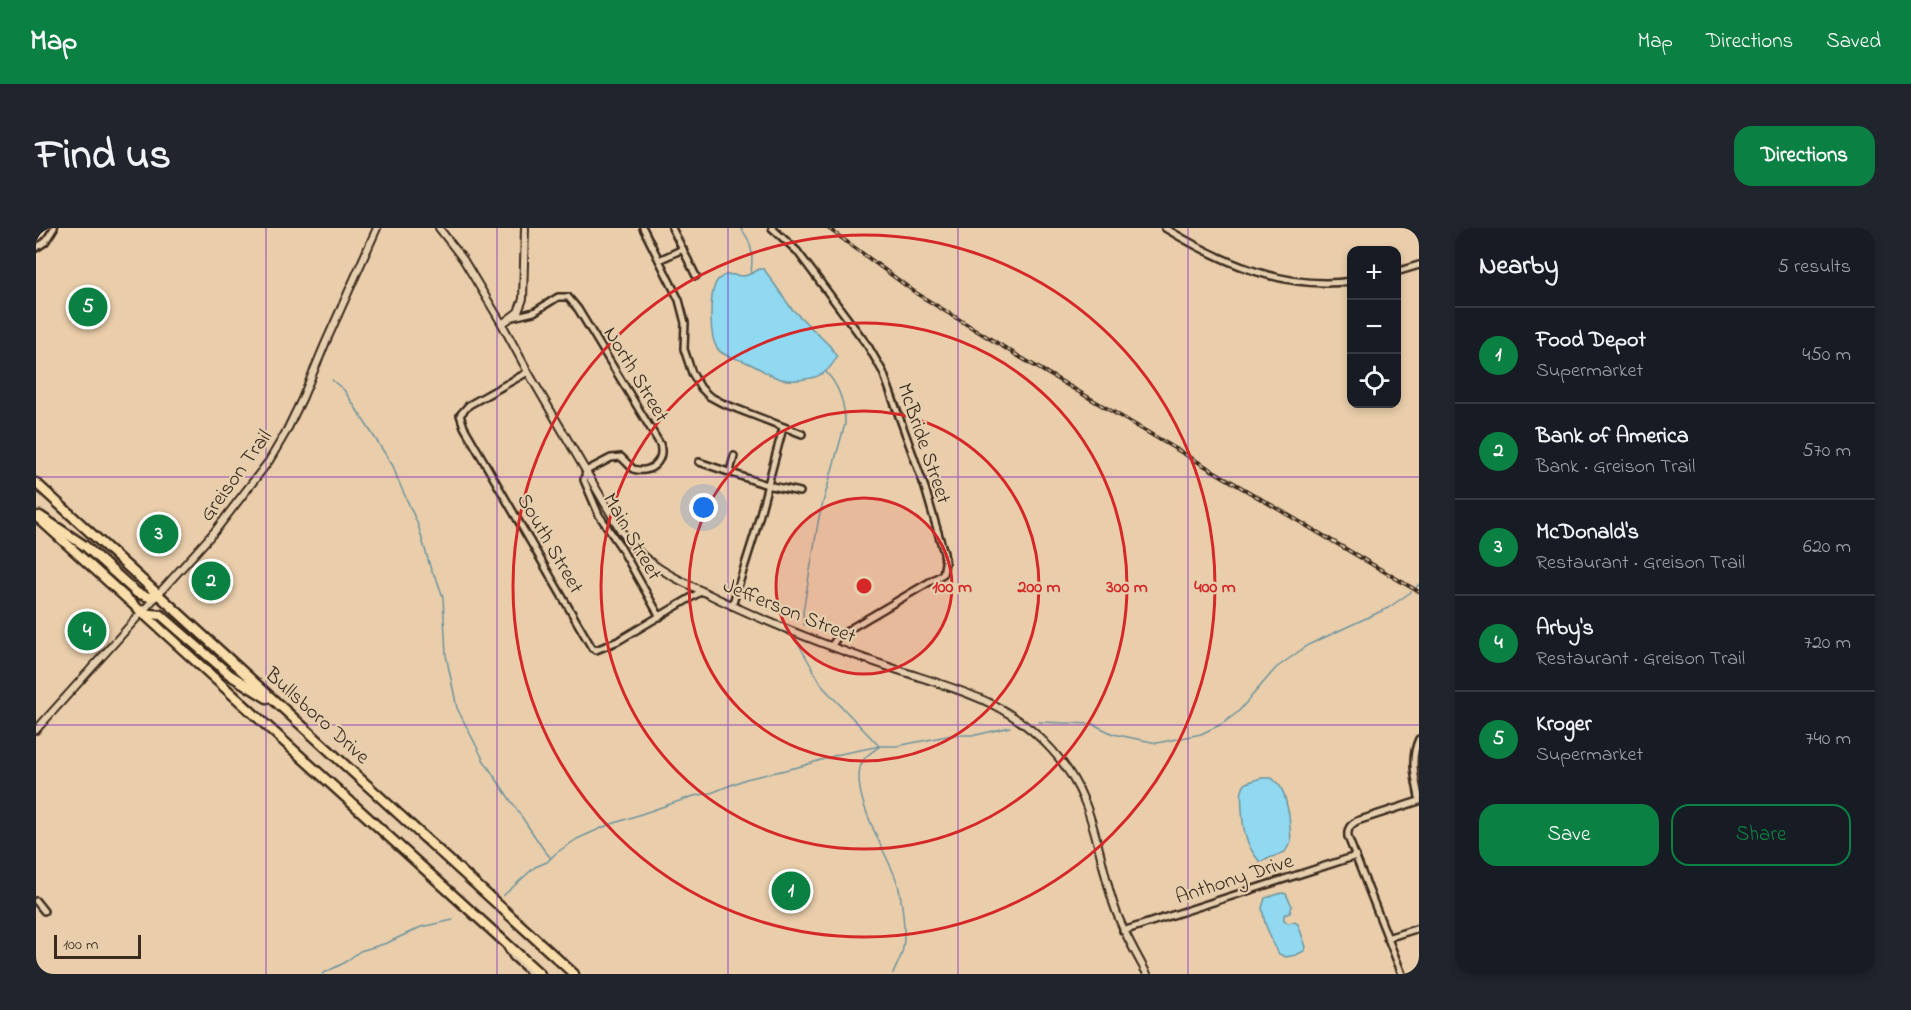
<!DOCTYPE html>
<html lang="en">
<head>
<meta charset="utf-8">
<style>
  :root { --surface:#171b24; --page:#20242c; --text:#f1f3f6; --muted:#9ea1a6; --line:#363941; --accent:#0b8043 }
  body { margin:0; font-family:"Indie Flower",sans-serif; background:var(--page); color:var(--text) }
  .controls { position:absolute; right:18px; top:18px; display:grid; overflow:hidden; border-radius:12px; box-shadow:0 3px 9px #0003 }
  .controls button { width:54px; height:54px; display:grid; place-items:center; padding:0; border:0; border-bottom:2px solid var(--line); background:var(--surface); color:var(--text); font:30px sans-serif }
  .scale { position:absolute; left:18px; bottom:15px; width:87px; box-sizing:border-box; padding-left:6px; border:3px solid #3b2a1e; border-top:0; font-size:16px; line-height:21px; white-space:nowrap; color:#3b2a1e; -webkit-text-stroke:4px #e5cfae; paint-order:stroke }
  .you { position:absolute; left:668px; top:280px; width:21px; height:21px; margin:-15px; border:4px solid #fff; border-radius:50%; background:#1a73e8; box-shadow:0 0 0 9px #1a73e833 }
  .badge { display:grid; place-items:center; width:39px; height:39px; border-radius:50%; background:var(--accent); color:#fff; font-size:20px; font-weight:700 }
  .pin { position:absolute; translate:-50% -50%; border:3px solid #fff; box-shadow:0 2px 6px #0006 }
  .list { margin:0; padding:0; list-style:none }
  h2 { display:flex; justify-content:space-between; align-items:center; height:78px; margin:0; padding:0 24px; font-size:26px }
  h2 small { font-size:20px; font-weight:400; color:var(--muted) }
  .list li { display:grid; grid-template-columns:39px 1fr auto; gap:18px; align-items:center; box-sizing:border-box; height:96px; padding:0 24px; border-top:2px solid var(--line) }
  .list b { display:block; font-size:22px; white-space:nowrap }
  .list p { margin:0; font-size:20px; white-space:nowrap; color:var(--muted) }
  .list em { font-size:20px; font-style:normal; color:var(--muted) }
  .actions { display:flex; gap:12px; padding:18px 24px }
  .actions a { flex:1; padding:14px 0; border:2px solid var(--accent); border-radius:18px; text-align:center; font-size:21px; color:var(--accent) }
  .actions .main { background:var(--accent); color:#fff }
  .icon { flex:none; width:33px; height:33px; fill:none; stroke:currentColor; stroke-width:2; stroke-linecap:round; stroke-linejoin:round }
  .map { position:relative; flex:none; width:1383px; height:746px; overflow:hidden; border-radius:18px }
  header { display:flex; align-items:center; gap:36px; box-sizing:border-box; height:84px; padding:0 30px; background:var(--accent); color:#fff }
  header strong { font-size:28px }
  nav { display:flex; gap:33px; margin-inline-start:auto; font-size:21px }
  .intro { display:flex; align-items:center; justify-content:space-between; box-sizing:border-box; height:144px; padding:0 36px }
  h1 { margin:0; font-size:42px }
  .button { padding:15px 27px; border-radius:18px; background:var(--accent); color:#fff; font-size:21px; font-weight:700 }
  main { display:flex; gap:36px; padding:0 36px }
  aside { flex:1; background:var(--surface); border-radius:18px; box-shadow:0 3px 9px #0003 }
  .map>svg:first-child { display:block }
</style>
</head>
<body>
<header>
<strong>Map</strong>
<nav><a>Map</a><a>Directions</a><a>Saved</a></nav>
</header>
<div class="intro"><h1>Find us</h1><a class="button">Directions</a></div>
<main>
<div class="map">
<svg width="1383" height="746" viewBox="0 0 1383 746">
  <rect width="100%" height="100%" fill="#eaceab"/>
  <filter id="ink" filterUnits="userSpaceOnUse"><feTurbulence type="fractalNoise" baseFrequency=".0167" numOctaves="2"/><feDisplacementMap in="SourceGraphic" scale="12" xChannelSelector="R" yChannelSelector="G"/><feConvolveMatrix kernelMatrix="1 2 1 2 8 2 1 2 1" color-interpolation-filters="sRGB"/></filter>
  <g filter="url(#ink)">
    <g fill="#90d9f1" stroke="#6e939d" stroke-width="1.5">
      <path d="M 723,41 L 728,41 L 755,80 L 794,118 L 801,129 C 793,143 786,149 769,151 C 740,156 735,145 710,134 C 701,130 687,129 681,120 C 673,108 673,65 681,53 C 690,43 696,47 706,48 C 712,48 718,44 723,41 Z"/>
      <path d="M 1225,550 L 1236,550 L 1244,558 L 1248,566 L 1253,586 L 1255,613 L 1249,624 L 1224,634 C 1210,618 1207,602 1206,582 C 1206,572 1203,563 1210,555 Z"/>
      <path d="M 1246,665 L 1250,666 L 1256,678 L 1254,684 L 1248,687 L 1248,692 L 1252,695 L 1258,694 L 1262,696 L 1270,719 L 1268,723 L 1260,727 L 1250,729 L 1243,726 L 1236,713 L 1229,695 L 1226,680 L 1229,670 Z"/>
    </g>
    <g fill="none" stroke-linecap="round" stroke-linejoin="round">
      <g stroke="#6e939d" stroke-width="1.5">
        <path d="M 704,0 C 717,13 717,28 715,46"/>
        <path d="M 296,152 L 308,162 L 357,238 L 362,252 L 382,297 L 395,342 L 401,352 L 407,369 L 410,427 L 421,480 L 448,533 L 508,622 L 514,629"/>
        <path d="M 1380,360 L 1383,356"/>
        <path d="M 768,397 L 767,384 L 783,289 L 809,196 C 809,176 804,159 790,144"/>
        <path d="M 762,415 L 787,459 L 843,518"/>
        <path d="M 1003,494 L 1057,496 L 1077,506 L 1121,515 L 1165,506 L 1186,496 L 1202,484 L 1240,440 L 1272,417 L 1352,380 L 1375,364"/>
        <path d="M 843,519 C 839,522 832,526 829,530 C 807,556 851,625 860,651 C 866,667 870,703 867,720 C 866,729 860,738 857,746"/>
        <path d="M 467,668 L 499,639 L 511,634 L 520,625 L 541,611 L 570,598 L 658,568 L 675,565 L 710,551 L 766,538 L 804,526 L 844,518 L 861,518 L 916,507 L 940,507 L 974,499"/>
        <path d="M 286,746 L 308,735 L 324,723 L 351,715 L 385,699 L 417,692"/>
      </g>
      <g stroke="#3b2a1e" stroke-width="10">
        <g id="minor">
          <path d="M 607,0 L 643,72 L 649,95 L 648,121 L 656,145 L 665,160 L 673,168 L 686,175 L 766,206"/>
          <path d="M 636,0 L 660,48"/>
          <path d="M 736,0 L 761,23 L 832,118 L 847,144 L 889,260 L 908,325 L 909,335 L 907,346 L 817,399 L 801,410 L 796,417"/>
          <path d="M 1129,0 C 1185,34 1249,63 1316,53"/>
          <path d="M 0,20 L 9,14 L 18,0"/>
          <path d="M 623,32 L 647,21"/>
          <path d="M 1360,44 L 1383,37"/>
          <path d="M 477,89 L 498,84 L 522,69 L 532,69 L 542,81 L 624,216 C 629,234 614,246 597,241 L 585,229 L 575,230 L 550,243 L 548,252 L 563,287 L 584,318 L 624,389"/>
          <path d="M 492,144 L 433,177 L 424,187 L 428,199 L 556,420 L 560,422 L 582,413 L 666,363"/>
          <path d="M 663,234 L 731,257 L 764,264"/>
          <path d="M 694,244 L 698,228"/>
          <path d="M 696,378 L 719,305 L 747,200"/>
          <path d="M 1383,511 C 1374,530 1379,549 1383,569"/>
          <path d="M 0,673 L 8,683"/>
          <path d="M 1087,703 L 1320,628"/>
          <path d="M 1351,710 L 1383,700"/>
          <path d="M 471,719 L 477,729 L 496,746"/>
          <path d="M 1366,746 L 1312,609 C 1311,601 1314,597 1321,593 L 1383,573"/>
        </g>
      </g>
      <g stroke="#3b2a1e" stroke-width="10">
        <g id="tertiary">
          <path d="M 403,0 L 427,31 L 466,96 L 492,144 L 585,303 C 594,314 602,325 613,333 C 630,346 649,355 668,364 C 730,395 796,420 862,442 C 923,462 972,473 1016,522 C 1057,567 1059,613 1075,668 C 1083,696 1097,720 1111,746"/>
          <path d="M 466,96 L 482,84 L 487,71 L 489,0"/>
          <path d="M 0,502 L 179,303 L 233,233 L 250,204 L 266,171 L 289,116 L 341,0"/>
        </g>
      </g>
      <g stroke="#3b2a1e" stroke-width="13">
        <g id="primary">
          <path d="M 0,255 L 538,746"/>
          <path d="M 0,288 L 504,746"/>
          <path d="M 4,288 L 49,318 L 101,365 L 113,369 L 122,366"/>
          <path d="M 105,385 L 125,387 L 194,447 L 231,470"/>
        </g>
      </g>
      <use href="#minor" stroke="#e5cfae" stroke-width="5"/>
      <use href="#tertiary" stroke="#e5cfae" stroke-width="6"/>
      <use href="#primary" stroke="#f9deab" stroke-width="8"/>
      <g stroke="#3b2a1e" stroke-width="4">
        <path id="rail" d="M 792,0 L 880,65 L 982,128 L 1383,364"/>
      </g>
      <use href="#rail" stroke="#e5cfae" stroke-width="1.5" stroke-dasharray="4.5" stroke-linecap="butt"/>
    </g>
  </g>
  <path fill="none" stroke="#7b2cbf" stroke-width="1.5" stroke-opacity="0.55" d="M 230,0 L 230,746M 461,0 L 461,746M 692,0 L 692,746M 922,0 L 922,746M 1152,0 L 1152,746M 0,249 L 1383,249M 0,497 L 1383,497"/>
  <circle cx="828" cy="358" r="88" fill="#d62828" fill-opacity=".12"/>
  <g fill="none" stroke="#d62828" stroke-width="3">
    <circle cx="828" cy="358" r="88"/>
    <circle cx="828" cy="358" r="175"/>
    <circle cx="828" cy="358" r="263"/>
    <circle cx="828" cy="358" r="351"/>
  </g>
  <g text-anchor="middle" stroke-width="4.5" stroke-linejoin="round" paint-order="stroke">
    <g font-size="21" fill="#3b2a1e" stroke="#e5cfae">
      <text transform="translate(601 146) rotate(59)" y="7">North Street</text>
      <text transform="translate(889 215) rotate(71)" y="7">McBride Street</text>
      <text transform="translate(199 247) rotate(-54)" y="7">Greison Trail</text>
      <text transform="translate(597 308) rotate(60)" y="7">Main Street</text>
      <text transform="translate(515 315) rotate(60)" y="7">South Street</text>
      <text transform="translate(754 382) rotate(22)" y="7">Jefferson Street</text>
      <text transform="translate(282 487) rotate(42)" y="7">Bullsboro Drive</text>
      <text transform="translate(1198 650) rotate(-18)" y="7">Anthony Drive</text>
    </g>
  </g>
  <circle cx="828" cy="358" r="9" fill="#d62828" stroke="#e5cfae" stroke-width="3"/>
  <g font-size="18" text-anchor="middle" font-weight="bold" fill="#d62828" stroke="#e5cfae" stroke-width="4.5" stroke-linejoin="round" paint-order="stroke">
    <text x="916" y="364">100 m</text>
    <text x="1003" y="364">200 m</text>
    <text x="1091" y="364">300 m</text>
    <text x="1179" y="364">400 m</text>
  </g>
</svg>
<div class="controls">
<button>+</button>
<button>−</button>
<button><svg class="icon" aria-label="locate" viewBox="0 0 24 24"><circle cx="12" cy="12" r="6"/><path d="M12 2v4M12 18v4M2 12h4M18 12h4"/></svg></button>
</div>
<div class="scale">100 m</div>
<div class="you"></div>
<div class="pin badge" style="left:755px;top:663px">1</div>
<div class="pin badge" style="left:175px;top:353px">2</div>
<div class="pin badge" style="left:123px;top:306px">3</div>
<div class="pin badge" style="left:51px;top:403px">4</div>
<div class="pin badge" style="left:52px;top:79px">5</div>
</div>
<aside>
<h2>Nearby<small>5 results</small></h2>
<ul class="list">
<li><span class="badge">1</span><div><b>Food Depot</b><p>Supermarket</p></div><em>450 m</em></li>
<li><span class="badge">2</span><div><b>Bank of America</b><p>Bank · Greison Trail</p></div><em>570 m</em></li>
<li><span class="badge">3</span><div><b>McDonald's</b><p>Restaurant · Greison Trail</p></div><em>620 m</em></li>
<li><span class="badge">4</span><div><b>Arby's</b><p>Restaurant · Greison Trail</p></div><em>720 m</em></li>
<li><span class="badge">5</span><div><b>Kroger</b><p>Supermarket</p></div><em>740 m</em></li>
</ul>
<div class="actions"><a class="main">Save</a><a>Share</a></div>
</aside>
</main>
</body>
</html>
